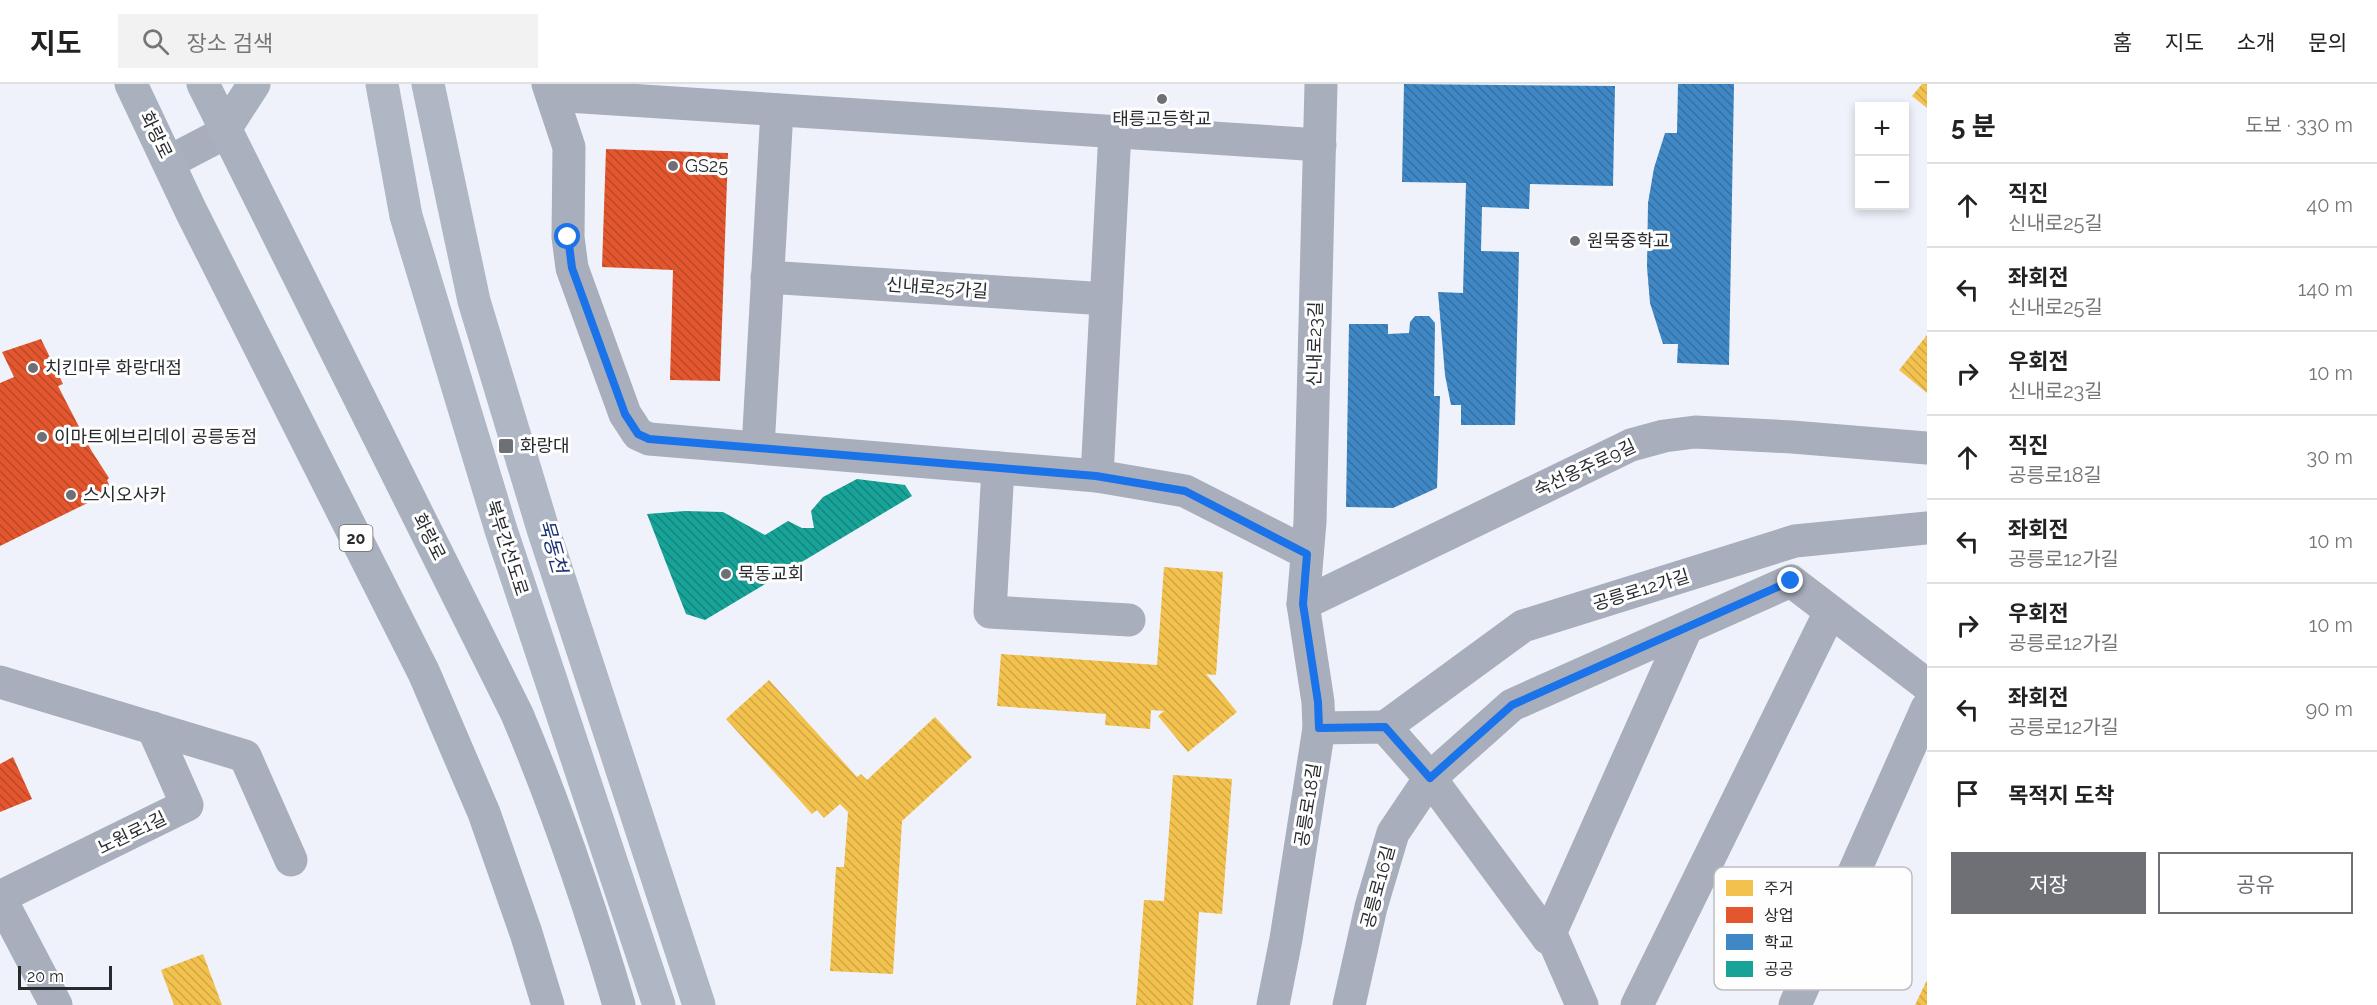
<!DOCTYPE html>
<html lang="ko">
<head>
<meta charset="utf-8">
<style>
  :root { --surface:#fff; --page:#f2f2f2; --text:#222; --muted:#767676; --line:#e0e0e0; --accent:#6e7075 }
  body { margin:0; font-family:Raleway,"Noto Sans KR",sans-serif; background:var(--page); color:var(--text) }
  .controls { position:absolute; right:18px; top:18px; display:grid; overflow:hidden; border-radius:0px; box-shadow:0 3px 9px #0003 }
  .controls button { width:54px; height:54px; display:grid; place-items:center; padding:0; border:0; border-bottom:2px solid var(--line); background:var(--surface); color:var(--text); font:30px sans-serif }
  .scale { position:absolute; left:18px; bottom:15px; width:94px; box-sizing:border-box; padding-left:6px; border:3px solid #282a2e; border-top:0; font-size:16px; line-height:21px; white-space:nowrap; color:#282a2e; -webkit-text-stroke:4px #fefefe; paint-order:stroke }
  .stop { position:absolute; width:18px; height:18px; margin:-14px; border:4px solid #1a73e8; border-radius:50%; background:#fff }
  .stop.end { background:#1a73e8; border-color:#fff; box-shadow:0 2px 6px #0008 }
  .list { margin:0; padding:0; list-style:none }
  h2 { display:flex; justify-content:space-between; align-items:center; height:78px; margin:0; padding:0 24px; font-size:26px }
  h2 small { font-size:20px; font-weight:400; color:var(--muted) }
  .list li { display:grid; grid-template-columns:39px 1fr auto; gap:18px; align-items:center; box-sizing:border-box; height:84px; padding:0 24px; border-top:2px solid var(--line) }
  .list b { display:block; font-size:22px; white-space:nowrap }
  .list p { margin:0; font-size:20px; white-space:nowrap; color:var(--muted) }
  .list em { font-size:20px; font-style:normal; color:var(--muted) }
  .actions { display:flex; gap:12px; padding:18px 24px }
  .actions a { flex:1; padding:14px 0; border:2px solid var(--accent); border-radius:0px; text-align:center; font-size:21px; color:var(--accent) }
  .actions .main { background:var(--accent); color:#fff }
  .icon { flex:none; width:33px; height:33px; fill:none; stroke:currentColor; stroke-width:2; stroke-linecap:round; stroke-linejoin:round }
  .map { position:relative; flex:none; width:1927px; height:921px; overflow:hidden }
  header { display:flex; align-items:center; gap:36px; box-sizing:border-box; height:84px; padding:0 30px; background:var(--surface); border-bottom:2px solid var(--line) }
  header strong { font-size:28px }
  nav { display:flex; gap:33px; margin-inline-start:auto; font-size:21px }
  .search { width:420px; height:54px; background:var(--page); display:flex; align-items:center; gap:15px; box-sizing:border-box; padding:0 21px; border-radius:0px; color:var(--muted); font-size:22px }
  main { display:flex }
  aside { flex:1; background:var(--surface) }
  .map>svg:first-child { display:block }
</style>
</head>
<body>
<header>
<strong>지도</strong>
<div class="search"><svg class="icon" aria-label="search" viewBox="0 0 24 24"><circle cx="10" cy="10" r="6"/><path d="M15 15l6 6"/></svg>장소 검색</div>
<nav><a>홈</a><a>지도</a><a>소개</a><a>문의</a></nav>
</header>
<main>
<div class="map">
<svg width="1927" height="921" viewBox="0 0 1927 921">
  <defs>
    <pattern id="homes-back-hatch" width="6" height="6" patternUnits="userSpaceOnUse" patternTransform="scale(1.5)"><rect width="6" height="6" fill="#f2c14e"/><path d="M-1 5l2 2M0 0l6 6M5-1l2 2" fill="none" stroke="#d0a644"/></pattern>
    <pattern id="shops-back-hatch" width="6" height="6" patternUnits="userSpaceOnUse" patternTransform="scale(1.5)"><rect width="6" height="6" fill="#e4572e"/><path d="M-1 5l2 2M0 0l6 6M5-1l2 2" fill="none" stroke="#b94828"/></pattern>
    <pattern id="schools-back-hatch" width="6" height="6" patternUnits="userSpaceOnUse" patternTransform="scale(1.5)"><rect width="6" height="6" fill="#3f88c5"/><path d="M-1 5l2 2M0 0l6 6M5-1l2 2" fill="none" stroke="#356fa0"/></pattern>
    <pattern id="public-back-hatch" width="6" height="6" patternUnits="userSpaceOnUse" patternTransform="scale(1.5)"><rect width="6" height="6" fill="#17a398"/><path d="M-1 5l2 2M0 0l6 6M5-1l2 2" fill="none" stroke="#15857c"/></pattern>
  </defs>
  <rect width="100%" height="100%" fill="#eff2fa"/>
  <g fill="url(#homes-back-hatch)">
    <path d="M 1922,0 L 1927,0 L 1927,24 L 1912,12 Z"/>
    <path d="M 1927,251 L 1927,309 L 1899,286 Z"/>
    <path d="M 1164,483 L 1223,488 L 1216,591 L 1206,590 L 1237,628 L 1188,668 L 1158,632 L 1164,627 L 1151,626 L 1150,645 L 1105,641 L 1106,630 L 997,622 L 1001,570 L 1157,581 Z"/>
    <path d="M 769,596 L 857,693 L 861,690 L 867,696 L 935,633 L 972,673 L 902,737 L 893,890 L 830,887 L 836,783 L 844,783 L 848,728 L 840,720 L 824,734 L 817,726 L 812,730 L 726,635 Z"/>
    <path d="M 1173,691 L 1232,695 L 1222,830 L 1199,828 L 1193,921 L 1136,921 L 1144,816 L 1164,817 Z"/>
    <path d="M 203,870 L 222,921 L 174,921 L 161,886 Z"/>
    <path d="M 1927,896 L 1927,921 L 1915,921 Z"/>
  </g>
  <g fill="url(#shops-back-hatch)">
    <path d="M 606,65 L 728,69 L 720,297 L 670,296 L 673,186 L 602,183 Z"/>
    <path d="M 41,255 L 63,300 L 58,302 L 91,366 L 109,394 L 107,396 L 112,407 L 0,462 L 0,299 L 14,293 L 2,268 Z"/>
    <path d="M 13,673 L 32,715 L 0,728 L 0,680 Z"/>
  </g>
  <g fill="url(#schools-back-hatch)">
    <path d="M 1404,0 L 1615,2 L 1613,102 L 1530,100 L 1529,125 L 1482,123 L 1481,167 L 1519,168 L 1515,341 L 1461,341 L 1461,321 L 1451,321 L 1445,291 L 1438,208 L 1463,209 L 1466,99 L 1402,98 Z"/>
    <path d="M 1678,0 L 1734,0 L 1729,281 L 1677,279 L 1678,260 L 1663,260 L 1650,219 L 1647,183 L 1648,119 L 1654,84 L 1665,49 L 1677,49 Z"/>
    <path d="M 1415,232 L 1429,232 L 1435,239 L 1434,312 L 1440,312 L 1437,404 L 1393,424 L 1346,423 L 1349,240 L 1388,240 L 1388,250 L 1409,249 L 1410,238 Z"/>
  </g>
  <path fill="url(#public-back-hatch)" d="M 857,395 L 905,401 L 912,412 L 705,536 L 686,530 L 647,430 L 685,427 L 723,428 L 765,451 L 788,437 L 802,444 L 814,444 L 811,427 L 823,413 Z"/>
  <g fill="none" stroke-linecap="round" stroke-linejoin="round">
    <g stroke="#a8aebc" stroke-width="33">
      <path d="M 548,0 L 569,63 L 568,153 L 572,184 L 625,330 L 638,350 L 649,355 L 1097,392 L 1185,407 L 1307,469"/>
      <path d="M 552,11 L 1320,61"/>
      <path d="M 169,78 L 215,54 L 225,45"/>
      <path d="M 767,193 L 1106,215"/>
      <path d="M 758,364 L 777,26"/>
      <path d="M 998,384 L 990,528 L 1129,536"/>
      <path d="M 1097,392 L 1115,48"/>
      <path d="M 1303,520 L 1631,361 L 1664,352 L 1695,348 L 1792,353 L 1927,364"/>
      <path d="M 0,598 L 245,672 L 291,776"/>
      <path d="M 1385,643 L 1523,542 L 1795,457 L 1927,444"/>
      <path d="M 1319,644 L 1385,643 L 1430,694 L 1548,854 L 1554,857 L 1582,921"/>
      <path d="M 0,813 L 187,721 L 153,644"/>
      <path d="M 0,814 L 56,921"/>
      <path d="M 1548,854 L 1686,545"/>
      <path d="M 1273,921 L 1286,855 L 1319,644 L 1318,618 L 1303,520 L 1310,438 L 1321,0"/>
      <path d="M 1349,921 L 1371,823 L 1393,749 L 1430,694 L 1512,621 L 1791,497 L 1927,601"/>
      <path d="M 1637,921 L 1830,528"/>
      <path d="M 1795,921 L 1927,624"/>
    </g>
    <g stroke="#aab1be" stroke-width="33">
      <path d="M 131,0 L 191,127 L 424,589 L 484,729 L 526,849 L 548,921"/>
      <path d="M 203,0 L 517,630 C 557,725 590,822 619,921"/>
      <path d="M 225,45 L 254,0"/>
    </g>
    <g stroke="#afb6c4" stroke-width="33">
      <path d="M 382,0 L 406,132 L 501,446 L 659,921"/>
      <path d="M 428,0 L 474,217 L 543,445 L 699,921"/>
    </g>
  </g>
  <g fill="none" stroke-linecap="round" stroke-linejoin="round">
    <path stroke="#1a73e8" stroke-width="8" d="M 568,153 L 572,184 L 625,330 L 638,350 L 649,355 L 1096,392 L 1185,407 L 1307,470 L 1303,520 L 1318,618 L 1319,644 L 1385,643 L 1430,694 L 1512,621 L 1791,497"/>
  </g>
  <g fill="#6e7075" stroke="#fefefe" stroke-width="2">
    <circle cx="1162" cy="15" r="6"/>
    <circle cx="673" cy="82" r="6"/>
    <circle cx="1575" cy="157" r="6"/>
    <circle cx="33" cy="284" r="6"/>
    <circle cx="42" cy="353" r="6"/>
    <rect x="498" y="354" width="16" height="16" rx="3"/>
    <circle cx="71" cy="411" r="6"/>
    <circle cx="726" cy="490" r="6"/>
  </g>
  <g text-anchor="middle" stroke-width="6" stroke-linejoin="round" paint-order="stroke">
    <rect fill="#fefefe" stroke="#686a6c" stroke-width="1.5" x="339.5" y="441" width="33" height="26" rx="4.5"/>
    <g font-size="16" font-weight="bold" fill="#282a2e">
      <text x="356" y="460">20</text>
    </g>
    <g font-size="18" fill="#282a2e" stroke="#fefefe" text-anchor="start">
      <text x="1162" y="41" text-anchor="middle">태릉고등학교</text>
      <text x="685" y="88">GS25</text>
      <text x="1587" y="163">원묵중학교</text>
      <text x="45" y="290">치킨마루 화랑대점</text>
      <text x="54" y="359">이마트에브리데이 공릉동점</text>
      <text x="520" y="368">화랑대</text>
      <text x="83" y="417">스시오사카</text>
      <text x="738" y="496">묵동교회</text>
    </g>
    <g font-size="18" fill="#282a2e" stroke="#fefefe">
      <text transform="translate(156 51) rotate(64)" y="6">화랑로</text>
      <text transform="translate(937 204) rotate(4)" y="6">신내로25가길</text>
      <text transform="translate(1315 260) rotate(-89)" y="6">신내로23길</text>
      <text transform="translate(1585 384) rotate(-25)" y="6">숙선옹주로9길</text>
      <text transform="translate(429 453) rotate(63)" y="6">화랑로</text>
      <text transform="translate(507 464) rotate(72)" y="6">북부간선도로</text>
      <text transform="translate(1641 506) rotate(-17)" y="6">공릉로12가길</text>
      <text transform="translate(1308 721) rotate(-81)" y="6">공릉로18길</text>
      <text transform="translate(132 749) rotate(-26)" y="6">노원로1길</text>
      <text transform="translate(1378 803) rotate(-75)" y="6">공릉로16길</text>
    </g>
    <g font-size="20" font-style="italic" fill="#1c3272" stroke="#fefefe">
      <text transform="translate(553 462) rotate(74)" y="7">묵동천</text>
    </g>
  </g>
  <rect x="1714" y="783" width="198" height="123" rx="9" fill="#fefefe" stroke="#bebec0" stroke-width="1.5"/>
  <rect x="1726" y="796" width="27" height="16" fill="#f2c14e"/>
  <rect x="1726" y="823" width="27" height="16" fill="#e4572e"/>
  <rect x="1726" y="850" width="27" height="16" fill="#3f88c5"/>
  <rect x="1726" y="877" width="27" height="16" fill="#17a398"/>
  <g font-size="16" fill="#282a2e">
    <text x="1764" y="810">주거</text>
    <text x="1764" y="837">상업</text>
    <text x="1764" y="864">학교</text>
    <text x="1764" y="891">공공</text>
  </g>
</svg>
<div class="controls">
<button>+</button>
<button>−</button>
</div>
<div class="scale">20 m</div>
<div class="stop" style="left:568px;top:153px"></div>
<div class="stop end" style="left:1791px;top:497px"></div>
</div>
<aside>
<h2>5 분<small>도보 · 330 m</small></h2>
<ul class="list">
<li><svg class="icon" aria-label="ahead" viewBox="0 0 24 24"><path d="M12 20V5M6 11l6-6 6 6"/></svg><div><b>직진</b><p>신내로25길</p></div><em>40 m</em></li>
<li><svg class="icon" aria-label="left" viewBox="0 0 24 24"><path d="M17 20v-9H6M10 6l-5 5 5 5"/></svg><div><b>좌회전</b><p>신내로25길</p></div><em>140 m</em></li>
<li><svg class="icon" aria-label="right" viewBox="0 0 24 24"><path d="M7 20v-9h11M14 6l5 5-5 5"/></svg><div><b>우회전</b><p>신내로23길</p></div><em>10 m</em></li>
<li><svg class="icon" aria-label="ahead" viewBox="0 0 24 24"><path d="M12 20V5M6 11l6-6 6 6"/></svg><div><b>직진</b><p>공릉로18길</p></div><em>30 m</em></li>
<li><svg class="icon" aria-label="left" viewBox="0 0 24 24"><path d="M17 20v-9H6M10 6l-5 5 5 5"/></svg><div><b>좌회전</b><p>공릉로12가길</p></div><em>10 m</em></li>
<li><svg class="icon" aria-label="right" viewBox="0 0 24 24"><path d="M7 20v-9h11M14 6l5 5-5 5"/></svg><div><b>우회전</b><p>공릉로12가길</p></div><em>10 m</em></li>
<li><svg class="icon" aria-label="left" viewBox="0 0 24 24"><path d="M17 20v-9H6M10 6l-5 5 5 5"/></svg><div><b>좌회전</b><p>공릉로12가길</p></div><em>90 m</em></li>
<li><svg class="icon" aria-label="arrive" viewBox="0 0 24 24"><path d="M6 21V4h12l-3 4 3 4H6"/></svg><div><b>목적지 도착</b></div></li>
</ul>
<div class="actions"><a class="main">저장</a><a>공유</a></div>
</aside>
</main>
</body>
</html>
